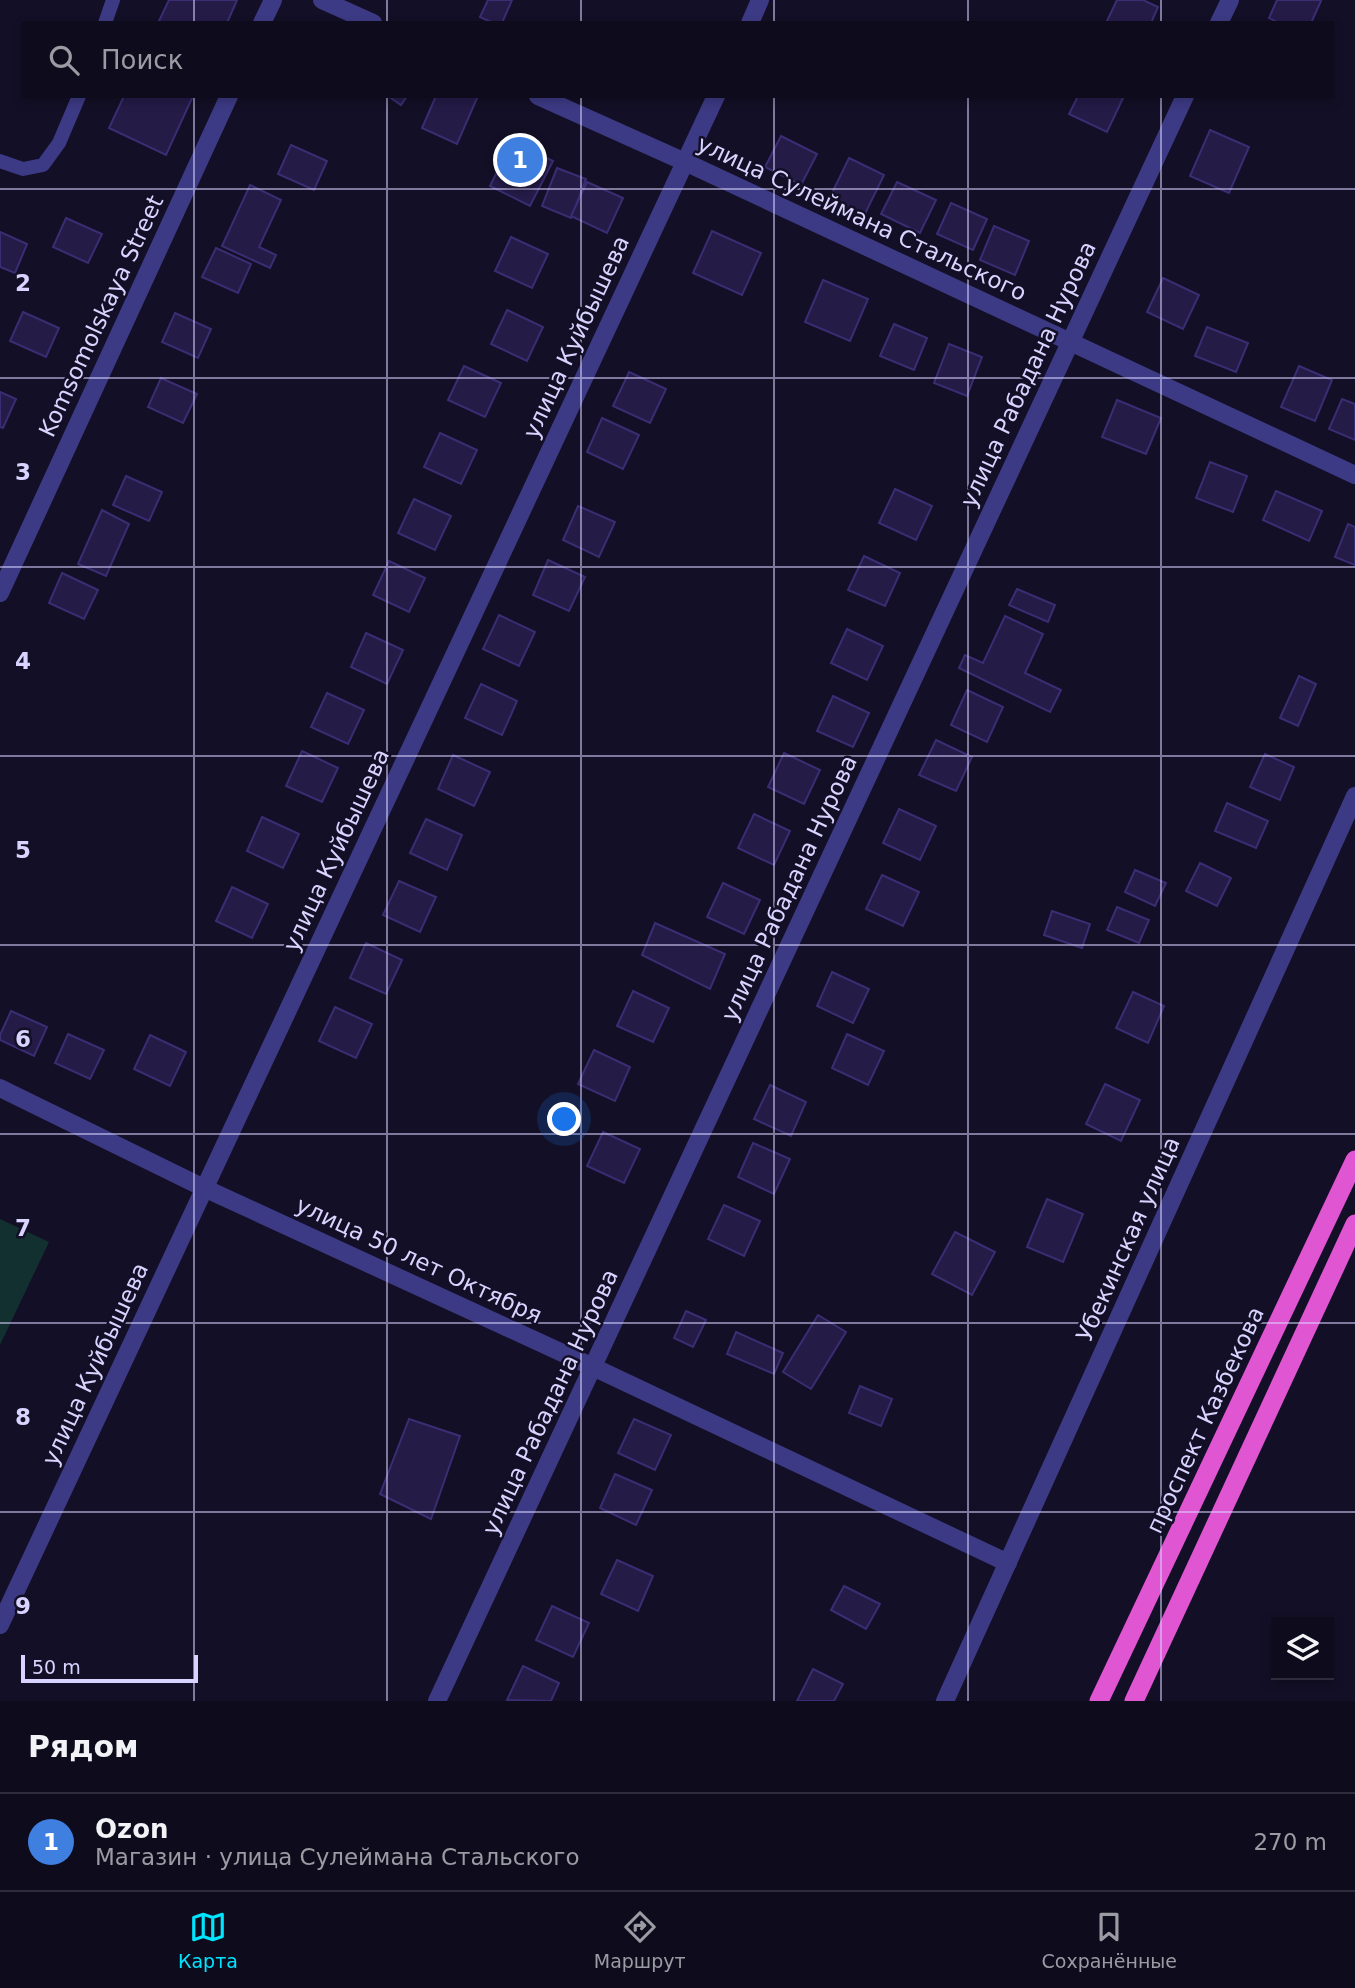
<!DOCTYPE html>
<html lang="ru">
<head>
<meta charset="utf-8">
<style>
  :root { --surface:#0e0b1c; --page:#171425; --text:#f1f3f6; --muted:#9b9ba3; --line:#2e2b3b; --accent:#00e5ff }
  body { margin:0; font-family:"DejaVu Sans",sans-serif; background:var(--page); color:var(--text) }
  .controls { position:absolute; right:21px; bottom:21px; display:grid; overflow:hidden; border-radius:0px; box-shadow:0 4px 10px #0003 }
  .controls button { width:63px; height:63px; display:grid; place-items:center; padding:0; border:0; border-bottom:2px solid var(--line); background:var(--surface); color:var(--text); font:35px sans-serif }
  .scale { position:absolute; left:21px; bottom:18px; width:177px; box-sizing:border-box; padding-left:7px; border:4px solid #d9d4ff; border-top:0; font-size:19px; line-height:24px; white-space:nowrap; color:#d9d4ff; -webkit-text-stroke:5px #130f26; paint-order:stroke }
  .you { position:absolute; left:565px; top:1120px; width:24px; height:24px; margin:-18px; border:5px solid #fff; border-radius:50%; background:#1a73e8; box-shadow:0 0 0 10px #1a73e833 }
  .badge { display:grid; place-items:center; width:46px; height:46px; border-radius:50%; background:var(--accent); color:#fff; font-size:23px; font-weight:700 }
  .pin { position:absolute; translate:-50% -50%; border:4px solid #fff; box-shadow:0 2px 7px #0006 }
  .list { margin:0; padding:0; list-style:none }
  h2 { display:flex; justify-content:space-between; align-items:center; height:91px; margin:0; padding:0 28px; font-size:30px }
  h2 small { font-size:23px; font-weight:400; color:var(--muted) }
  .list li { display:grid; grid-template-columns:46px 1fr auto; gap:21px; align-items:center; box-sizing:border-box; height:98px; padding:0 28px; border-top:2px solid var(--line) }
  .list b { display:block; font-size:26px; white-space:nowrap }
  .list p { margin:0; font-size:23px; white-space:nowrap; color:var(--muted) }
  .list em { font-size:23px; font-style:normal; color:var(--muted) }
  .icon { flex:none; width:38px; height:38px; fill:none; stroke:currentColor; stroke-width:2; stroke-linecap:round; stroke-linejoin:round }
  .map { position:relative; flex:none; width:1355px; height:1701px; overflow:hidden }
  .search { position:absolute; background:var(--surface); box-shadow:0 4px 10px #0003; left:21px; right:21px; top:21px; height:77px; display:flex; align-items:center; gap:18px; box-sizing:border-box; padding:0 24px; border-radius:0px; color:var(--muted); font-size:26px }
  .sheet { height:189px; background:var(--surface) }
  nav { display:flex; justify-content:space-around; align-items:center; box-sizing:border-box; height:98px; border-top:2px solid var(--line); background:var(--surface); font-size:19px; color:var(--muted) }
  nav a { display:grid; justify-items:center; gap:4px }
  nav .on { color:var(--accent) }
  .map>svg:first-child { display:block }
</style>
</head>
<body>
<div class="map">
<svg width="1355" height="1701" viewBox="0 0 1355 1701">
  <rect width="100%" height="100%" fill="#130f26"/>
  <path fill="#12302f" d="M 0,1219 L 49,1242 L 0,1345 Z"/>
  <g fill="#241b47" stroke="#3b2d73" stroke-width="2">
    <path d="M 169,0 L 237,0 L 227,23 L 158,23 Z"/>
    <path d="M 488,0 L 512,0 L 502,23 L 493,23 L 480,17 Z"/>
    <path d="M 1117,0 L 1143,0 L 1158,7 L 1151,23 L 1106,23 Z"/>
    <path d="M 1277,0 L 1319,0 L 1321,1 L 1311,23 L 1279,23 L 1269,18 Z"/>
    <path d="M 124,96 L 193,96 L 166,155 L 109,128 Z"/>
    <path d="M 388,96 L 407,96 L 401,105 Z"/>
    <path d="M 436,96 L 478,96 L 457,144 L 422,128 Z"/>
    <path d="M 1078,96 L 1124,96 L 1107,132 L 1069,114 Z"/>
    <path d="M 1210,130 L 1249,147 L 1229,193 L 1190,176 Z"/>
    <path d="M 781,136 L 817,154 L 801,185 L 765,167 Z"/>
    <path d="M 512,141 L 553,161 L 530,206 L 490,186 Z"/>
    <path d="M 291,145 L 327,161 L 314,190 L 278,174 Z"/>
    <path d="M 849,158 L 884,175 L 863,218 L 828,201 Z"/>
    <path d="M 557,168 L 586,179 L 571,218 L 542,206 Z"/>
    <path d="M 587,182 L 623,198 L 607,233 L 571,216 Z"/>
    <path d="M 897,182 L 936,200 L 920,233 L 881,214 Z"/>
    <path d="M 250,185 L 281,200 L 259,247 L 276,255 L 270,268 L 222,246 Z"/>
    <path d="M 951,203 L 987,219 L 973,250 L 937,234 Z"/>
    <path d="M 66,218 L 102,234 L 88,263 L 53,247 Z"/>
    <path d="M 994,226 L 1029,241 L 1015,275 L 980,260 Z"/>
    <path d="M 712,231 L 761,253 L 742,295 L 693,273 Z"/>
    <path d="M 0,232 L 27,244 L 15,273 L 0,267 Z"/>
    <path d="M 511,237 L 548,254 L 532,288 L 495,271 Z"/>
    <path d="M 216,248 L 251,264 L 238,293 L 202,277 Z"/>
    <path d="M 1163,278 L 1199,295 L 1183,329 L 1147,312 Z"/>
    <path d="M 823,280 L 868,299 L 850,341 L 805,322 Z"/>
    <path d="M 507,310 L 543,327 L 527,361 L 491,344 Z"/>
    <path d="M 23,312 L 59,328 L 46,357 L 10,341 Z"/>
    <path d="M 175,313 L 211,329 L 198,358 L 162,342 Z"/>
    <path d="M 894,324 L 927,338 L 914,370 L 880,356 Z"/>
    <path d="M 1207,327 L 1248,343 L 1236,372 L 1195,356 Z"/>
    <path d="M 949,344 L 982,357 L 967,396 L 934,383 Z"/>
    <path d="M 464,366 L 501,383 L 485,417 L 448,400 Z"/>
    <path d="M 1299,366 L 1332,380 L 1315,421 L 1281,407 Z"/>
    <path d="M 629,372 L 666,389 L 650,423 L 613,406 Z"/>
    <path d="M 161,378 L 197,394 L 183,423 L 148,407 Z"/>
    <path d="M 0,392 L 16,399 L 3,428 L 0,427 Z"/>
    <path d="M 1342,399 L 1355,404 L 1355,440 L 1329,429 Z"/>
    <path d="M 1117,400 L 1161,418 L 1146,454 L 1102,437 Z"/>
    <path d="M 602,418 L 639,435 L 623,469 L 587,452 Z"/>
    <path d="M 440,433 L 477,450 L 461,484 L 424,467 Z"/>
    <path d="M 1210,462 L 1247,476 L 1233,512 L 1196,498 Z"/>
    <path d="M 126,476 L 162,492 L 149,521 L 113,505 Z"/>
    <path d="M 895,489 L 932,506 L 916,540 L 879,523 Z"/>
    <path d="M 1276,491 L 1322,511 L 1309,541 L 1263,520 Z"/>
    <path d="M 414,499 L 451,516 L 435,550 L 398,533 Z"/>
    <path d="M 578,506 L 615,522 L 599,557 L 563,540 Z"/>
    <path d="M 102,510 L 129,524 L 106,576 L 78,564 Z"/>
    <path d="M 1348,524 L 1355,527 L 1355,565 L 1335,557 Z"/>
    <path d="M 864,556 L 900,573 L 885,606 L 848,590 Z"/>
    <path d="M 548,560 L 585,577 L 569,611 L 533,595 Z"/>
    <path d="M 389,561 L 425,578 L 409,612 L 373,595 Z"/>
    <path d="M 62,573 L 98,590 L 84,619 L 49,603 Z"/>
    <path d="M 1017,589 L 1055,605 L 1048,622 L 1009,605 Z"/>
    <path d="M 499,615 L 535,632 L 519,666 L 483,649 Z"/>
    <path d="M 1005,616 L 1043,634 L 1025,673 L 1061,690 L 1050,712 L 959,668 L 965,655 L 983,663 Z"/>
    <path d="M 847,629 L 883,646 L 867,680 L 831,663 Z"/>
    <path d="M 366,633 L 403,650 L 387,684 L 351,667 Z"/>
    <path d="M 1299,676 L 1316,684 L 1298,726 L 1280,718 Z"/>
    <path d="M 481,684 L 517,701 L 502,735 L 465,718 Z"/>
    <path d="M 967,690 L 1003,707 L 987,742 L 951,725 Z"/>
    <path d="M 327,693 L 364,710 L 348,744 L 311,727 Z"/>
    <path d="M 833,696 L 869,713 L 853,747 L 817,731 Z"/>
    <path d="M 936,740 L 972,757 L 956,791 L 919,775 Z"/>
    <path d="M 302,751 L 338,768 L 322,802 L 286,786 Z"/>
    <path d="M 784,753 L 820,770 L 804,804 L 768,787 Z"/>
    <path d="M 1265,754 L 1294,767 L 1280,800 L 1250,787 Z"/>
    <path d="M 453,755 L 490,772 L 474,806 L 438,789 Z"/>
    <path d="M 1227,803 L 1268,821 L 1256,848 L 1215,831 Z"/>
    <path d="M 899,809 L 936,826 L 920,860 L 883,843 Z"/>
    <path d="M 754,814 L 790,831 L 774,865 L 738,848 Z"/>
    <path d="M 262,817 L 299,834 L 283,868 L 247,851 Z"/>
    <path d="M 426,819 L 462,835 L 447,870 L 410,853 Z"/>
    <path d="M 1200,863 L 1231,878 L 1217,906 L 1186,891 Z"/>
    <path d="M 1135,870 L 1166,883 L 1155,906 L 1125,892 Z"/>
    <path d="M 882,875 L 919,892 L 903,926 L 866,909 Z"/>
    <path d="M 399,881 L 436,897 L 420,932 L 383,915 Z"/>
    <path d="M 723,883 L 760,900 L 744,934 L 707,917 Z"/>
    <path d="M 232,887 L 268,904 L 252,938 L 216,921 Z"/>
    <path d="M 1117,907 L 1149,920 L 1139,943 L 1107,930 Z"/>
    <path d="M 1052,911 L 1090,924 L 1082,948 L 1044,935 Z"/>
    <path d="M 655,923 L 725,954 L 710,989 L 642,955 Z"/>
    <path d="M 366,943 L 402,960 L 386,994 L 350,978 Z"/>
    <path d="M 832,972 L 869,989 L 853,1023 L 817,1006 Z"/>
    <path d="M 633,991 L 669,1008 L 653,1042 L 617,1026 Z"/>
    <path d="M 1133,992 L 1164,1006 L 1148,1043 L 1116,1028 Z"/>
    <path d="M 335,1007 L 372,1024 L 356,1058 L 319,1041 Z"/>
    <path d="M 11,1011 L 47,1027 L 34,1056 L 0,1040 L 0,1035 Z"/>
    <path d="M 68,1034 L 104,1050 L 90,1079 L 55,1063 Z"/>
    <path d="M 847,1034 L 884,1051 L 868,1085 L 832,1068 Z"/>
    <path d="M 150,1035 L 186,1052 L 170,1086 L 134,1069 Z"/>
    <path d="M 594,1050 L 630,1067 L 615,1101 L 578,1084 Z"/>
    <path d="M 1105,1084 L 1140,1100 L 1121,1141 L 1086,1124 Z"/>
    <path d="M 770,1085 L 806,1102 L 791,1136 L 754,1119 Z"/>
    <path d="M 603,1132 L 640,1149 L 624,1183 L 587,1166 Z"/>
    <path d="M 753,1143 L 790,1159 L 774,1194 L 738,1177 Z"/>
    <path d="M 1047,1199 L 1083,1214 L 1063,1262 L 1027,1247 Z"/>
    <path d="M 724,1205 L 760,1221 L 744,1256 L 708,1239 Z"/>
    <path d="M 955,1232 L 995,1252 L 972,1295 L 932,1274 Z"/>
    <path d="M 686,1311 L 706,1320 L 693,1347 L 674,1338 Z"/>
    <path d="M 818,1315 L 846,1332 L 811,1389 L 783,1372 Z"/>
    <path d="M 736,1332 L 783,1353 L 774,1374 L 727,1354 Z"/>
    <path d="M 860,1386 L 892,1399 L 881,1426 L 849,1413 Z"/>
    <path d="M 409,1419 L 460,1436 L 431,1519 L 380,1494 Z"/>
    <path d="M 634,1419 L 671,1435 L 655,1470 L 618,1453 Z"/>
    <path d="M 615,1474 L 652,1490 L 636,1525 L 600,1508 Z"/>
    <path d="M 617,1560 L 653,1576 L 638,1611 L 601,1594 Z"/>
    <path d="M 844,1586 L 880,1604 L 866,1629 L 831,1610 Z"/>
    <path d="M 552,1606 L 589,1623 L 573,1657 L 536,1640 Z"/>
    <path d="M 523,1666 L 559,1683 L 551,1701 L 507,1700 Z"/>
    <path d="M 813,1669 L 843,1684 L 834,1701 L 797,1701 Z"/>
  </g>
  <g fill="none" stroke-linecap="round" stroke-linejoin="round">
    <g stroke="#3d3a85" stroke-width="14">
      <path d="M 105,23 L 113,0"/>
      <path d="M 0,161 L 23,169 L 43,165 L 59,143 L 79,96"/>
    </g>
    <g stroke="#3d3a85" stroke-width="18">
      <path d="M 322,0 L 373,23"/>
      <path d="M 262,23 L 273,0"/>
      <path d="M 750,23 L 760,0"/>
      <path d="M 1219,23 L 1230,0"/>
      <path d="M 538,96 L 685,162 L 1355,475"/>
      <path d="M 0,593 L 229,96"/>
      <path d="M 0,1088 L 204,1188 L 593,1367 L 1008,1563"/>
      <path d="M 0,1625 L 716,96"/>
      <path d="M 437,1701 L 1185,96"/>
      <path d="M 945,1701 L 1355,796"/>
    </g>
    <g stroke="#e055d1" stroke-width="19">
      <path d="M 1099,1701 L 1355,1160"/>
      <path d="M 1134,1701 L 1355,1224"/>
    </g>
  </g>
  <path fill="none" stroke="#d9d4ff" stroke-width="2" stroke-opacity="0.55" d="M 194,0 L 194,23M 387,0 L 387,23M 581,0 L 581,23M 774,0 L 774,23M 968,0 L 968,23M 1161,0 L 1161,23M 194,96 L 194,1701M 387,96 L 387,1701M 581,96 L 581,1701M 774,96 L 774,1701M 968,96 L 968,1701M 1161,96 L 1161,1701M 0,189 L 1355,189M 0,378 L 1355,378M 0,567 L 1355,567M 0,756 L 1355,756M 0,945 L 1355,945M 0,1134 L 1355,1134M 0,1323 L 1355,1323M 0,1512 L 1355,1512"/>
  <g text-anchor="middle" stroke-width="5" stroke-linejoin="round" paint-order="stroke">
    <g font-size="23" fill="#d9d4ff" stroke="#130f26">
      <text transform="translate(862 218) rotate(25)" y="8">улица Сулеймана Стальского</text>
      <text transform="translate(101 316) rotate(-65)" y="8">Komsomolskaya Street</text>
      <text transform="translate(576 337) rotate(-65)" y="8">улица Куйбышева</text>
      <text transform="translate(1028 374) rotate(-65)" y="8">улица Рабадана Нурова</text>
      <text transform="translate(336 850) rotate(-65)" y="8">улица Куйбышева</text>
      <text transform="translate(789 888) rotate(-65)" y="8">улица Рабадана Нурова</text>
      <text transform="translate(1128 1239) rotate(-66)" y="8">Убекинская улица</text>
      <text transform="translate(419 1260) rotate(25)" y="8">улица 50 лет Октября</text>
      <text transform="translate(95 1364) rotate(-65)" y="8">улица Куйбышева</text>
      <text transform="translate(550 1402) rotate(-65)" y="8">улица Рабадана Нурова</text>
      <text transform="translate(1205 1420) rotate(-65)" y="8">проспект Казбекова</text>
    </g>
  </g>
  <g font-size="23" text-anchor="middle" font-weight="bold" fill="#d9d4ff" stroke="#130f26" stroke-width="5" stroke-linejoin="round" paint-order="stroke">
    <text x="23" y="291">2</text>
    <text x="23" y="480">3</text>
    <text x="23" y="669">4</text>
    <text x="23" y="858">5</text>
    <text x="23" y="1047">6</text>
    <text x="23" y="1236">7</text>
    <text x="23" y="1425">8</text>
    <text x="23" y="1614">9</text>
  </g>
</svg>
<div class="controls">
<button><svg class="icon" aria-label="layers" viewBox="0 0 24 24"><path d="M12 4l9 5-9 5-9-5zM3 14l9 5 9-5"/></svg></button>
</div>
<div class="scale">50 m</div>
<div class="you"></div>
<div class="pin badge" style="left:520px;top:160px;background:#3f7fe0">1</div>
<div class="search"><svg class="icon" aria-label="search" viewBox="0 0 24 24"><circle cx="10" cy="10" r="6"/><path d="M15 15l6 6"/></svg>Поиск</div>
</div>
<section class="sheet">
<h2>Рядом<small></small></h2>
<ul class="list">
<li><span class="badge" style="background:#3f7fe0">1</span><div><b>Ozon</b><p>Магазин · улица Сулеймана Стальского</p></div><em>270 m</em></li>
</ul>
</section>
<nav>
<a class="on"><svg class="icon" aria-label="map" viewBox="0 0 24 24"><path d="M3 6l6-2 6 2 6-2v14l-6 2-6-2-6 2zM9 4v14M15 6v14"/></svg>Карта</a>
<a><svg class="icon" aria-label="directions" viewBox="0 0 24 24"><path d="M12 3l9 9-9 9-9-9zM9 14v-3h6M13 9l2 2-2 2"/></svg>Маршрут</a>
<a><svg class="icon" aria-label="saved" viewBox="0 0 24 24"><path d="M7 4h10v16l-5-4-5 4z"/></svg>Сохранённые</a>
</nav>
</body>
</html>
